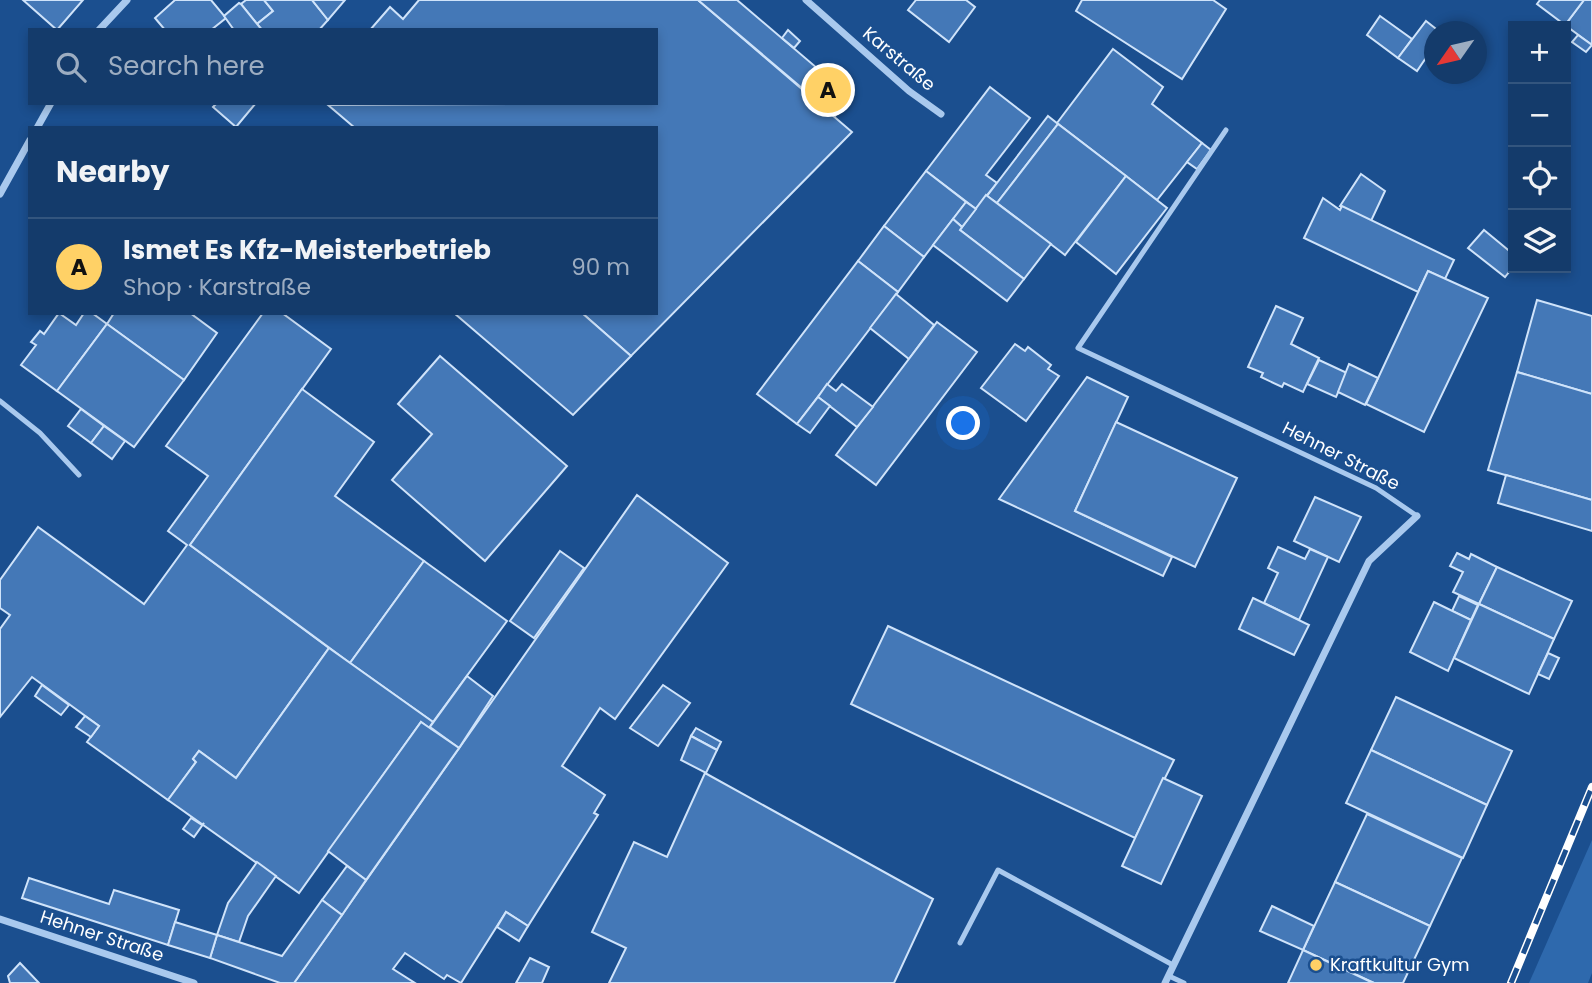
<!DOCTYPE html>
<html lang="en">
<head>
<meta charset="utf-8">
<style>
  :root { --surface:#143b6b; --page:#214673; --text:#f1f3f6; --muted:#9dadc1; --line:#33557e; --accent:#ffd166 }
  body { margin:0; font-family:Poppins,sans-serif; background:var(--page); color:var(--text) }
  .controls { position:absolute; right:21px; top:21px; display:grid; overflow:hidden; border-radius:0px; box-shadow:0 4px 10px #0003 }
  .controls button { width:63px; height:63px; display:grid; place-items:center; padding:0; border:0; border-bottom:2px solid var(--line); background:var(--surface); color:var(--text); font:35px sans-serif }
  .compass { position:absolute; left:1424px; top:21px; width:63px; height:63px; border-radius:50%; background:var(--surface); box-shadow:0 4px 10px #0003; rotate:236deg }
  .you { position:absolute; left:964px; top:424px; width:24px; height:24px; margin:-18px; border:5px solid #fff; border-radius:50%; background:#1a73e8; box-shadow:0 0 0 10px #1a73e833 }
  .badge { display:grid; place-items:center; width:46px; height:46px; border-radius:50%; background:var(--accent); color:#111; font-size:23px; font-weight:700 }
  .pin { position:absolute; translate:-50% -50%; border:4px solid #fff; box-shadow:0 2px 7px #0006 }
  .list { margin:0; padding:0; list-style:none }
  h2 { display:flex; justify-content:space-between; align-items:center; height:91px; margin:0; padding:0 28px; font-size:30px }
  h2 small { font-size:23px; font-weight:400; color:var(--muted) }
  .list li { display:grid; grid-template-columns:46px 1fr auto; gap:21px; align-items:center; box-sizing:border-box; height:98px; padding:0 28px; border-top:2px solid var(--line) }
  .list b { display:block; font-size:26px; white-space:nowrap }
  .list p { margin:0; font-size:23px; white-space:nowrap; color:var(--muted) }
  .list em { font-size:23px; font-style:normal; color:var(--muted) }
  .icon { flex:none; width:38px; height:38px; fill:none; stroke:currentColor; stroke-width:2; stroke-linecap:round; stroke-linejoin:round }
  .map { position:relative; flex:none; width:1592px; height:983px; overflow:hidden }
  .search { position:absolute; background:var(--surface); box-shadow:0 4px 10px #0003; left:28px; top:28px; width:630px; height:77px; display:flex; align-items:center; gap:18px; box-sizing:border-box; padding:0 24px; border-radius:0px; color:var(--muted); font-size:26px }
  .panel { position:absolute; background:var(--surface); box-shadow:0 4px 10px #0003; left:28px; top:126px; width:630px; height:189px; border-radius:0px }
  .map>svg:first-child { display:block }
</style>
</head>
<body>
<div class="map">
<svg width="1592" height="983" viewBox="0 0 1592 983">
  <rect width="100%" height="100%" fill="#1b4f8f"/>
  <path fill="#2e69ad" d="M 1592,840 L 1592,973 L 1588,983 L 1529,983 Z"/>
  <g fill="#4478b7" stroke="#cfe3fa" stroke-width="2">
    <path d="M 23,0 L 83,0 L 57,30 Z"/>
    <path d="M 175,0 L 211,0 L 226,18 L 211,30 L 165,30 L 155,18 Z"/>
    <path d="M 246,0 L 264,0 L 273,11 L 257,24 L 241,4 Z"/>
    <path d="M 264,0 L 312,0 L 328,20 L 319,30 L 262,30 L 257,24 L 273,11 Z"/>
    <path d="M 312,0 L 345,0 L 328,20 Z"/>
    <path d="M 419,0 L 698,0 L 852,132 L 631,356 L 582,313 L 656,313 L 656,128 L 355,128 L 328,105 L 656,103 L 656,30 L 370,30 L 390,7 L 403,19 Z"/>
    <path d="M 698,0 L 737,0 L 851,97 L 835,116 Z"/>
    <path d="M 916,0 L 966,0 L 975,7 L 949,42 L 908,10 Z"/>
    <path d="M 1082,0 L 1213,0 L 1226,9 L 1182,79 L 1076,11 Z"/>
    <path d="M 1584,0 L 1592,0 L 1592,45 L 1565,25 Z"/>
    <path d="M 1584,0 L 1565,25 L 1537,4 L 1540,0 Z"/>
    <path d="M 239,3 L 241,4 L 262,30 L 234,30 L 224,16 Z"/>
    <path d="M 1380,16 L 1412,39 L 1398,58 L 1367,35 Z"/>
    <path d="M 1426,21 L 1440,32 L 1434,32 L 1434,46 L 1417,71 L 1398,58 Z"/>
    <path d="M 788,30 L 800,41 L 794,48 L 782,38 Z"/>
    <path d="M 1578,35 L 1592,45 L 1586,52 L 1572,42 Z"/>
    <path d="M 1113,49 L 1163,87 L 1152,104 L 1202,143 L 1157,200 L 1057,123 Z"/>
    <path d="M 990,87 L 1030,118 L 986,175 L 997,183 L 976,209 L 926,171 Z"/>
    <path d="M 217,103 L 256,103 L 236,127 L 213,107 Z"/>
    <path d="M 1048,116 L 1058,124 L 997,203 L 987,196 Z"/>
    <path d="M 1058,124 L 1126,176 L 1065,255 L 997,203 Z"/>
    <path d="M 1202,143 L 1211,150 L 1197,169 L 1187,162 Z"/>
    <path d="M 926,171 L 966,202 L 924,257 L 884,226 Z"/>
    <path d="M 1361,174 L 1385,191 L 1371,221 L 1340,206 Z"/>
    <path d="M 1126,176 L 1167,208 L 1116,274 L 1076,242 Z"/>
    <path d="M 986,195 L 1051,244 L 1024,279 L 960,230 Z"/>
    <path d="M 1323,198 L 1340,210 L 1342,206 L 1454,260 L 1445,279 L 1428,271 L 1418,292 L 1304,238 Z"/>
    <path d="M 966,202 L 976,209 L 962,227 L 953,219 Z"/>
    <path d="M 953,219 L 962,227 L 960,230 L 1024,279 L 1007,301 L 933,245 Z"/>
    <path d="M 884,226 L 924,257 L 898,292 L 858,261 Z"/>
    <path d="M 1484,230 L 1513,254 L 1513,267 L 1505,277 L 1468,248 Z"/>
    <path d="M 858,261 L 898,292 L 797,424 L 757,394 Z"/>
    <path d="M 1428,271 L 1488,298 L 1424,432 L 1366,404 Z"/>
    <path d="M 896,294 L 934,325 L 909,359 L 870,328 Z"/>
    <path d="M 1537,300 L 1592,316 L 1592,394 L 1517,372 Z"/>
    <path d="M 1276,306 L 1303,318 L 1291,344 L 1319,358 L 1303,392 L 1284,383 L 1282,387 L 1261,377 L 1263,373 L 1248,367 Z"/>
    <path d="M 59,313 L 76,325 L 84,313 L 92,313 L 107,324 L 57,391 L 21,365 L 36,345 L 31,342 L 40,331 L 44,334 Z"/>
    <path d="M 114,313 L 190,313 L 217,333 L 184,380 L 107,324 Z"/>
    <path d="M 263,313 L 282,313 L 331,349 L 190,545 L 329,648 L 236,778 L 199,751 L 193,759 L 196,762 L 168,800 L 87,742 L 99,726 L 32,677 L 0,717 L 0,629 L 10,615 L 0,608 L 0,580 L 38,527 L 144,604 L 187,545 L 168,531 L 208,476 L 166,446 Z"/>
    <path d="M 454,313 L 582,313 L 631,356 L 573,415 Z"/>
    <path d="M 937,322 L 977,352 L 876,485 L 836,455 Z"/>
    <path d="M 107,324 L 184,380 L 134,447 L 57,391 Z"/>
    <path d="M 1015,344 L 1025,351 L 1028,347 L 1051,365 L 1048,369 L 1059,376 L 1026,421 L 981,388 Z"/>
    <path d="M 440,356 L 567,466 L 485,561 L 392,480 L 432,434 L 398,404 Z"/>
    <path d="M 1319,360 L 1347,373 L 1336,397 L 1307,384 Z"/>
    <path d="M 1349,364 L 1378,378 L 1365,405 L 1338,392 Z"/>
    <path d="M 1517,372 L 1592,394 L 1592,500 L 1488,470 Z"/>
    <path d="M 1087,377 L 1128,397 L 1075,511 L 1172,557 L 1163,576 L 999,499 Z"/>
    <path d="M 827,384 L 836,391 L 842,384 L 873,407 L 857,427 L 818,397 Z"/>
    <path d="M 302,389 L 374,442 L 335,496 L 424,561 L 350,663 L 190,545 Z"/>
    <path d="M 818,397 L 830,406 L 810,433 L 797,424 Z"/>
    <path d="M 81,409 L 104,426 L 91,443 L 68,426 Z"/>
    <path d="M 1116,422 L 1237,478 L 1195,567 L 1075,511 Z"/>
    <path d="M 104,426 L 125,441 L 112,459 L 91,443 Z"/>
    <path d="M 1506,475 L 1592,500 L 1592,531 L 1498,503 Z"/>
    <path d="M 637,495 L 728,563 L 615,719 L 600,708 L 562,766 L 605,795 L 594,813 L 598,815 L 528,926 L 506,912 L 461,983 L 447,975 L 444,979 L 405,953 L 393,969 L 415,983 L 294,983 Z"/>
    <path d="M 1315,497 L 1361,517 L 1339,562 L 1294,541 Z"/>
    <path d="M 1278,547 L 1305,559 L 1310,549 L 1328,557 L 1299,620 L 1264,603 L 1278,573 L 1268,568 Z"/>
    <path d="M 560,551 L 584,568 L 534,638 L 510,621 Z"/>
    <path d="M 1457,553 L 1469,559 L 1471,554 L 1497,567 L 1479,604 L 1453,592 L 1463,572 L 1450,566 Z"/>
    <path d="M 424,561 L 507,621 L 433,722 L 350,663 Z"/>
    <path d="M 1497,567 L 1572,601 L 1554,639 L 1479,604 Z"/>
    <path d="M 1459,596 L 1478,605 L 1471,620 L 1452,611 Z"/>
    <path d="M 1253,598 L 1309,625 L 1294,655 L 1239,629 Z"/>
    <path d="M 1434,602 L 1471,620 L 1448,671 L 1410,652 Z"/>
    <path d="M 1479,604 L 1554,639 L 1529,694 L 1454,658 Z"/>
    <path d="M 888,626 L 1174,760 L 1135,838 L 851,704 Z"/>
    <path d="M 329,648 L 433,722 L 429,728 L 421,722 L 299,893 L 168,800 L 196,762 L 193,759 L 199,751 L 236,778 Z"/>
    <path d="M 1548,653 L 1559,658 L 1549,679 L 1538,674 Z"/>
    <path d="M 467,676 L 493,696 L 459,748 L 430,727 Z"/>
    <path d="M 42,685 L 69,705 L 61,715 L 35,696 Z"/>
    <path d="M 663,685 L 690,703 L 658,746 L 630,728 Z"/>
    <path d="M 1396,697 L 1512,751 L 1487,805 L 1371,750 Z"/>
    <path d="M 85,716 L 99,726 L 91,737 L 76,727 Z"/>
    <path d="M 421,722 L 459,748 L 366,880 L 328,851 Z"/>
    <path d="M 696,728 L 721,742 L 717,750 L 691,736 Z"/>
    <path d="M 691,736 L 717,750 L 706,773 L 681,760 Z"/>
    <path d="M 1371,750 L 1487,805 L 1463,858 L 1346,803 Z"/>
    <path d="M 705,773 L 933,899 L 894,983 L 609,983 L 626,948 L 592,932 L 634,842 L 667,857 Z"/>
    <path d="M 1163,778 L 1202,796 L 1161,884 L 1122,866 Z"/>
    <path d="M 1367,814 L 1462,858 L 1430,926 L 1335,882 Z"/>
    <path d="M 191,818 L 202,825 L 204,823 L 194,837 L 183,829 Z"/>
    <path d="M 257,862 L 276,876 L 248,916 L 239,942 L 217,935 L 228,903 Z"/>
    <path d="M 347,866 L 366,880 L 342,915 L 322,900 Z"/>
    <path d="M 29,878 L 109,904 L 114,890 L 179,910 L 168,945 L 22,898 Z"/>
    <path d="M 1335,882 L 1430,926 L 1403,983 L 1374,983 L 1303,950 Z"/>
    <path d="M 322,900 L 342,915 L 294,983 L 280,983 L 210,958 L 217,935 L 282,956 Z"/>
    <path d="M 1272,906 L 1314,926 L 1303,950 L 1260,931 Z"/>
    <path d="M 506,912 L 528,926 L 519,941 L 497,927 Z"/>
    <path d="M 175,922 L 217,935 L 210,958 L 168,945 Z"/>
    <path d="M 1303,950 L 1369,981 L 1374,983 L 1288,983 Z"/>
    <path d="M 530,958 L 549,967 L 542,983 L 516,983 Z"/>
    <path d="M 20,963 L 39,983 L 10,983 L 8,976 Z"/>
  </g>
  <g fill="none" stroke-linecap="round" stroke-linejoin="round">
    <g stroke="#a9c9ee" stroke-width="5">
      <path d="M 1226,130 L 1078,348 L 1376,488 L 1417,516"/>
      <path d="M 0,401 L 40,433 L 79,475"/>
      <path d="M 960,943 L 998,870 L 1173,965"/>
      <path d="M 1169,976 L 1184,983"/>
    </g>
    <g stroke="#a9c9ee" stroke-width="7">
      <path d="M 806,0 L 909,91 L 941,114"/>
      <path d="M 99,30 L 127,0"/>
      <path d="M 37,128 L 51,103"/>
      <path d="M 0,194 L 30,140"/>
      <path d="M 0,919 L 194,983"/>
      <path d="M 1165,983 L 1369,561 L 1417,516"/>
    </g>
    <g stroke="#fff" stroke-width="8">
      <path id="rail" d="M 1511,983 L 1592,787"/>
    </g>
    <use href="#rail" stroke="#1b4f8f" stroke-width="5" stroke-dasharray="16" stroke-linecap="butt"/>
  </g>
  <circle fill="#ffd166" stroke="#1b4f8f" stroke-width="2.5" cx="1316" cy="965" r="7"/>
  <g text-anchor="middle" stroke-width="5" stroke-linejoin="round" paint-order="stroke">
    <g font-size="18" fill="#fff" stroke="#1b4f8f">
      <text transform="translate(899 59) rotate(40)" y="6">Karstraße</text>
      <text transform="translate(1341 456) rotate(27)" y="6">Hehner Straße</text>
      <text transform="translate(102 936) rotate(18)" y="6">Hehner Straße</text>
    </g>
    <g font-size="18" fill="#fff" stroke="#1b4f8f" text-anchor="start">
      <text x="1330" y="971">Kraftkultur Gym</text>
    </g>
  </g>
</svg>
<div class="controls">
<button>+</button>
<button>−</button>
<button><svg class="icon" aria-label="locate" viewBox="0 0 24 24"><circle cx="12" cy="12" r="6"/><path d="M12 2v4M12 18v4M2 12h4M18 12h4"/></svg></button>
<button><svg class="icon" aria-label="layers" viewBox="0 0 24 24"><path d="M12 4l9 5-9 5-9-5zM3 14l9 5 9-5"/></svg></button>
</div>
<svg class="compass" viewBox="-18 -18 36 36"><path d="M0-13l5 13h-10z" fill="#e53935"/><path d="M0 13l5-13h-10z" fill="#9dadc1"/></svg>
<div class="you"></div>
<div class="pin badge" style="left:828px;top:90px">A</div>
<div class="search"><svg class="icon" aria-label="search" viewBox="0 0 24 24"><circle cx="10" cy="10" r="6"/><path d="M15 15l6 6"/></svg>Search here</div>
<section class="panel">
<h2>Nearby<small></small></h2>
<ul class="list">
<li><span class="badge">A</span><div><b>Ismet Es Kfz-Meisterbetrieb</b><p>Shop · Karstraße</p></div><em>90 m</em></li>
</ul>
</section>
</div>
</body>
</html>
